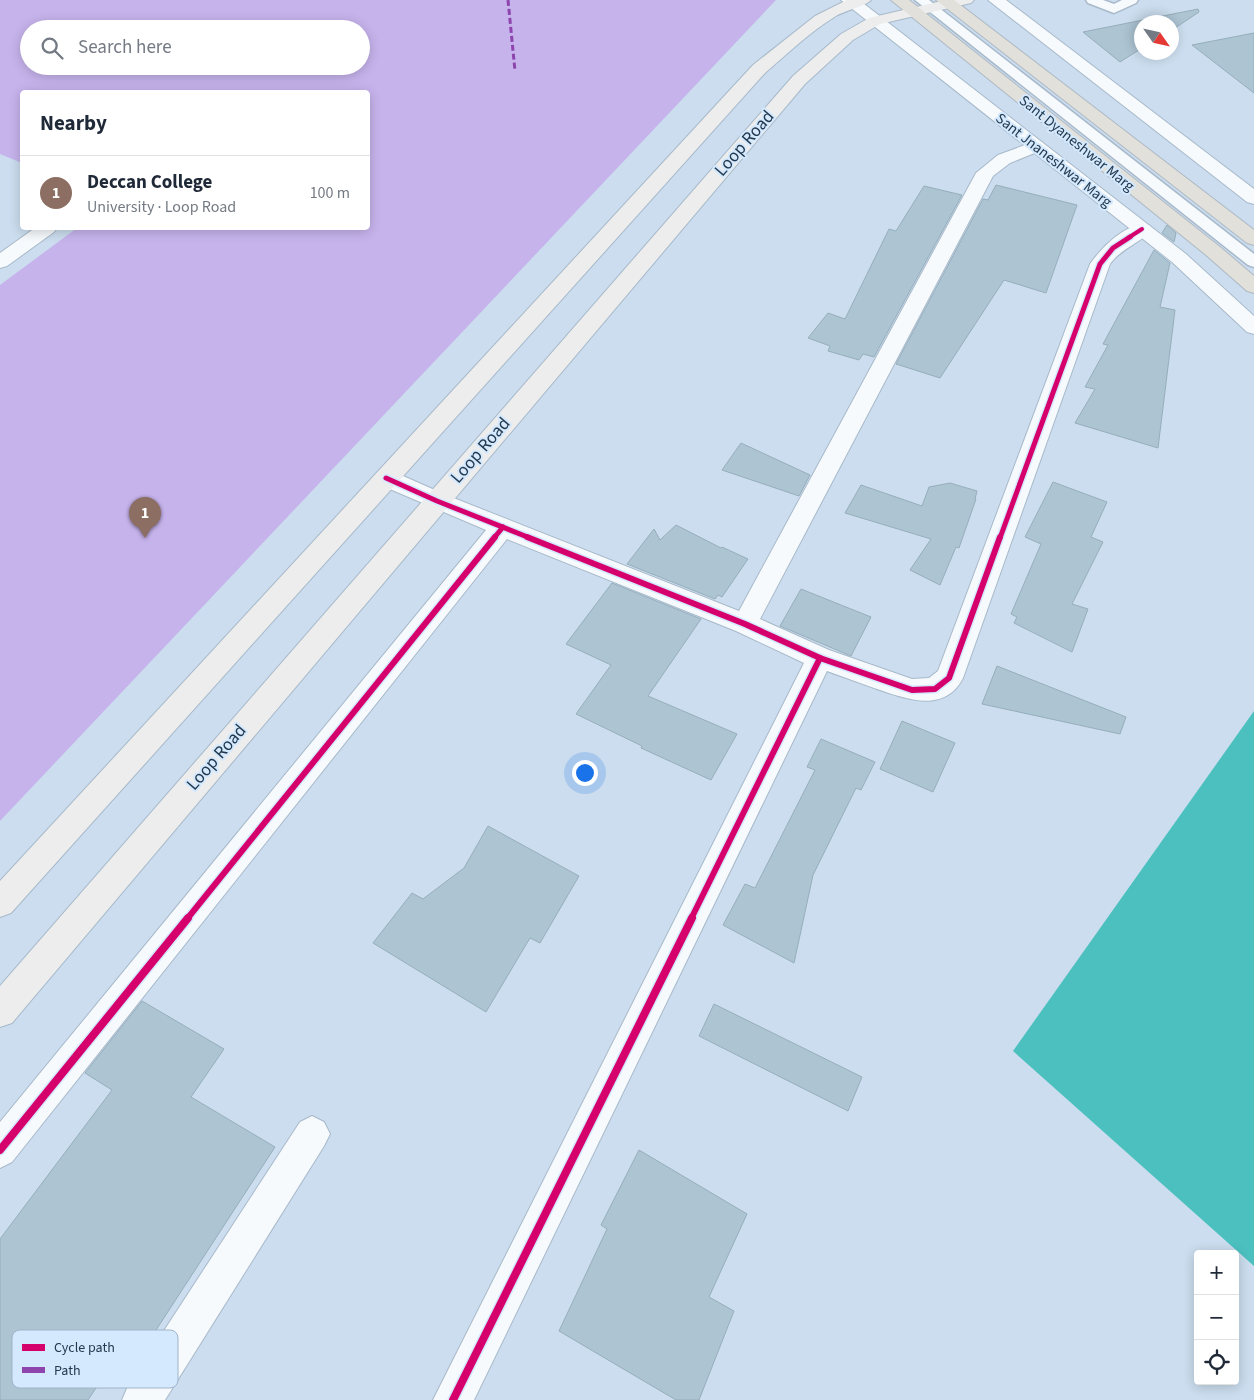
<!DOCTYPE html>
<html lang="en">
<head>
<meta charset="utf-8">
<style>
  :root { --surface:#fff; --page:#f2f2f3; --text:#1f2937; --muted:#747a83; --line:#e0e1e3; --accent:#ea580c }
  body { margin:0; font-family:"Source Sans 3",sans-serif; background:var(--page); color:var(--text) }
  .controls { position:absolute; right:15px; bottom:15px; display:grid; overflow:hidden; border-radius:5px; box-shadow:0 2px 12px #0003 }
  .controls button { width:45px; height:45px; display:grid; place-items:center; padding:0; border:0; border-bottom:1px solid var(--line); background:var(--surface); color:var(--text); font:25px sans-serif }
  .compass { position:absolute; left:1134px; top:15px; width:45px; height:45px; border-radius:50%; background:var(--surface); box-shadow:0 2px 12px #0003; rotate:124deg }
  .you { position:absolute; left:584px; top:772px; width:18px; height:18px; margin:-12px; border:4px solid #fff; border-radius:50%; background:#1a73e8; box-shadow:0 0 0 8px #1a73e833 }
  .badge { display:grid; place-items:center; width:32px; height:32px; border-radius:50%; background:var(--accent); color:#fff; font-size:16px; font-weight:700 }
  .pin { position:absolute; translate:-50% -41px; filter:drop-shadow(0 1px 2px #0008) }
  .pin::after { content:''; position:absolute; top:26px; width:18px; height:15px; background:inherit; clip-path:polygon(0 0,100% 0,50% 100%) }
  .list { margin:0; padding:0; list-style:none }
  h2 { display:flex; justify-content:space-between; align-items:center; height:65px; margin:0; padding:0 20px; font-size:21px }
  h2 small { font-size:16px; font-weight:400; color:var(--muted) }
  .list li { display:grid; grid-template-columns:32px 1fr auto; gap:15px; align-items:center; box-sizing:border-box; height:75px; padding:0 20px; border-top:1px solid var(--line) }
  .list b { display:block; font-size:19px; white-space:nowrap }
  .list p { margin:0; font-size:16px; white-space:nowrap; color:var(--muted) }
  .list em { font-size:16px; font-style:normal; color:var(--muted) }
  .icon { flex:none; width:28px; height:28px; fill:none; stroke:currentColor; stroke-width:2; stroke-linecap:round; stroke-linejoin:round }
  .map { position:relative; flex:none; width:1254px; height:1400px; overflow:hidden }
  .search { position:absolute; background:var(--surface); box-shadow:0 2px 12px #0003; left:20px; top:20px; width:350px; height:55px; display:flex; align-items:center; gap:12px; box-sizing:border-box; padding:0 18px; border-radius:28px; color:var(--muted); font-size:19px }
  .panel { position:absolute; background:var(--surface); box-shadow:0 2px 12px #0003; left:20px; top:90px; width:350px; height:140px; border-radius:5px }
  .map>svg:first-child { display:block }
</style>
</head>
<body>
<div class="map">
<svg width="1254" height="1400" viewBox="0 0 1254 1400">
  <rect width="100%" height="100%" fill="#cbddee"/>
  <path fill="#c6b3ec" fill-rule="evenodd" d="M 0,0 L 776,0 L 0,821 L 0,285 L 77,228 L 368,228 L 368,92 L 22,92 L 22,163 L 0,154 ZM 29,29 L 361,29 L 361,66 L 29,66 Z"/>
  <path fill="#4bc0bf" d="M 1254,711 L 1254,1266 L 1013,1051 Z"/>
  <g fill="#adc4d3" stroke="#96aebc">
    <path d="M 1198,9 L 1199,12 L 1172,30 L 1172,22 L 1142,22 L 1142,48 L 1120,62 L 1083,32 Z"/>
    <path d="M 1254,33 L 1254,93 L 1192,45 Z"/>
    <path d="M 996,185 L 1077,205 L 1046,293 L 1004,280 L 940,378 L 896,364 L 983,199 L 988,200 Z"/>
    <path d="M 924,186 L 962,195 L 874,357 L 863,354 L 859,360 L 828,351 L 830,346 L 808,338 L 828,313 L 845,319 L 889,229 L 896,231 Z"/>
    <path d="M 1167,225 L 1176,233 L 1174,242 L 1162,233 Z"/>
    <path d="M 1154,250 L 1170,263 L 1160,307 L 1175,310 L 1158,448 L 1075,423 L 1095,389 L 1085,387 L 1108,345 L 1103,344 Z"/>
    <path d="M 741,443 L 810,475 L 799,496 L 722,470 Z"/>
    <path d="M 1053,482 L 1107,502 L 1091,537 L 1103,542 L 1072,604 L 1088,609 L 1072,652 L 1014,623 L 1017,617 L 1011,614 L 1041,544 L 1025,537 Z"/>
    <path d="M 950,483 L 977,491 L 975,499 L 976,499 L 959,548 L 956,547 L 940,585 L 910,570 L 931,539 L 845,513 L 861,485 L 922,506 L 929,487 Z"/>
    <path d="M 676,525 L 721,548 L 722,547 L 748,559 L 722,597 L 718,595 L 715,599 L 627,564 L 654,529 L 660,540 Z"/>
    <path d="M 612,583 L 701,619 L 648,696 L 737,734 L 711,780 L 641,748 L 642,746 L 576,714 L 611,665 L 566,644 Z"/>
    <path d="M 801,589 L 871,617 L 851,656 L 780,626 Z"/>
    <path d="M 997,666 L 1126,717 L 1120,734 L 982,704 Z"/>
    <path d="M 902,721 L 955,743 L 933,792 L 880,769 Z"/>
    <path d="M 821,739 L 875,762 L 861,790 L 856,788 L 813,875 L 794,963 L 723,925 L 745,884 L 755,888 L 815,770 L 807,767 Z"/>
    <path d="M 488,826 L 579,876 L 540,943 L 530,938 L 486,1012 L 373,943 L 412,893 L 423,899 L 464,868 Z"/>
    <path d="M 142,1001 L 224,1049 L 191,1097 L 275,1147 L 145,1347 L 130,1337 L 88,1400 L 0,1400 L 0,1239 L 112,1090 L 85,1073 Z"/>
    <path d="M 714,1004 L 862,1077 L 848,1111 L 699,1036 Z"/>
    <path d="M 639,1150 L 747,1214 L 709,1297 L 734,1311 L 699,1400 L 676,1400 L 559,1331 L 607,1229 L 601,1225 Z"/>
  </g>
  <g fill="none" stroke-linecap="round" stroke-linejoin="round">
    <g stroke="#a7b9ca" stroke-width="3">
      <g id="service">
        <path d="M 915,0 L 929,0 L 1254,254 L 1254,267 L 1248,265 Z"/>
        <path d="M 1086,0 L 1103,0 L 1114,4 L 1122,0 L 1138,0 L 1136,3 L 1114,13 L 1088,3 Z"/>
      </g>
    </g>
    <g stroke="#a7b9ca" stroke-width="2">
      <g id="minor">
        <path d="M 1036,141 L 1042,142 L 1045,146 L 1042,150 L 1010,163 L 993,176 L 760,619 L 829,650 L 912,679 L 929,678 L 938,671 L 1090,264 C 1101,248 1128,220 1149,225 L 1152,229 C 1143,242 1121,248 1110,264 L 963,678 C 944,715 904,698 874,688 C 858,682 843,677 827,671 L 474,1400 L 433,1400 L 804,663 L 736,631 L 507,539 L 12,1162 L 0,1168 L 0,1122 L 486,530 L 378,484 L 374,478 L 378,472 L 386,470 L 394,472 L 446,495 L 739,611 L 976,173 L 998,155 Z"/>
        <path d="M 35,228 L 57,228 L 54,232 L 7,266 L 0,268 L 0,253 Z"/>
        <path d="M 312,1116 L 324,1122 L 330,1134 L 324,1146 L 165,1400 L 122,1400 L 128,1386 L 300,1122 Z"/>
      </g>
    </g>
    <g stroke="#a7b9ca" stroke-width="2">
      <g id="tertiary">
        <path d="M 841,0 L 859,0 L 1186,254 L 1254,316 L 1254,334 L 1247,332 L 1172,262 Z"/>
        <path d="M 988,0 L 1006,0 L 1254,189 L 1254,204 L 1247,202 Z"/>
      </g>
    </g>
    <g stroke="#a7b9ca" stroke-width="2">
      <g id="secondary">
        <path d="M 847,0 L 871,0 C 866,6 844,11 836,16 C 810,32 788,53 765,73 L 11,913 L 0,917 L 0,881 L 753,65 L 815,16 Z"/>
        <path d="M 946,0 L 974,0 L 971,3 L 880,24 L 853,40 L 805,84 L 12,1023 L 0,1027 L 0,986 L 793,76 L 841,34 L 869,18 Z"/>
      </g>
    </g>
    <g stroke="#adb9c4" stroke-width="2">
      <g id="primary">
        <path d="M 891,0 L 909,0 L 1220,247 L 1254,276 L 1254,293 L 1247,291 L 1206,255 Z"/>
        <path d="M 936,0 L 954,0 L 1254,230 L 1254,245 L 1247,243 Z"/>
      </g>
    </g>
    <use href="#service" fill="#f7fafc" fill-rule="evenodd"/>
    <use href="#minor" fill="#f7fafc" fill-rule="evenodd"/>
    <use href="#tertiary" fill="#f7fafc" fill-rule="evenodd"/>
    <use href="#secondary" fill="#ecedec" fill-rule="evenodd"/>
    <use href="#primary" fill="#e2e0db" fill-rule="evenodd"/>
    <path stroke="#8e44ad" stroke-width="3" stroke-dasharray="6 3" stroke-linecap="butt" d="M 508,0 L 515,71"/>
    <g stroke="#d4e9fe" stroke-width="5.5">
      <path id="cycleway-far3" d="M 1128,238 L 1142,229"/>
    </g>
    <g stroke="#d4e9fe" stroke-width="8">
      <g id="cycleway-far2">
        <path d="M 386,478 L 437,501 L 530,538"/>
        <path d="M 494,538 L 503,527"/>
        <path d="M 1000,538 L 1100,264 L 1113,248 L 1130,237"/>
      </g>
    </g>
    <g stroke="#d4e9fe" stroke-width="9">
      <g id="cycleway-far1">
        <path d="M 527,537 L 745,624 L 820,658 L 912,690 L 935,689 L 949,678 L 1000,537"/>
        <path d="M 187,919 L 495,537"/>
        <path d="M 691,919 L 820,658"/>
      </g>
    </g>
    <g stroke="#d4e9fe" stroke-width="11">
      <g id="cycleway">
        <path d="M 0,1150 L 188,918"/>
        <path d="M 453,1400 L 692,918"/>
      </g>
    </g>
    <use href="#cycleway-far3" stroke="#d6006c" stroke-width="4"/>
    <use href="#cycleway-far2" stroke="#d6006c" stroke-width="5"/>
    <use href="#cycleway-far1" stroke="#d6006c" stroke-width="6"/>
    <use href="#cycleway" stroke="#d6006c" stroke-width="8"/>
  </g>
  <g text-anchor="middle" stroke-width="4" stroke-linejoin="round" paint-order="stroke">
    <g font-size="15" fill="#23394d" stroke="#d4e9fe">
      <text transform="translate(1077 143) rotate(39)" y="5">Sant Dyaneshwar Marg</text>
      <text transform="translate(1054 160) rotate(38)" y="5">Sant Jnaneshwar Marg</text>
    </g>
    <g font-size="18" fill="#23394d" stroke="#d4e9fe">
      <text transform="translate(744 143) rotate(-49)" y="6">Loop Road</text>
      <text transform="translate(480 450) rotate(-49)" y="6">Loop Road</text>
      <text transform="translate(216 757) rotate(-49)" y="6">Loop Road</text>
    </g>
  </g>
  <rect x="12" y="1330" width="166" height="58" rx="8" fill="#d4e9fe" stroke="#9fb4c9" stroke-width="1"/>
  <rect x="22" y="1344" width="23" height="7" fill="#d6006c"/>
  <rect x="22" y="1367" width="23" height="6" fill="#8e44ad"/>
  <g font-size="14" fill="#23394d">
    <text x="54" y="1352">Cycle path</text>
    <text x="54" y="1375">Path</text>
  </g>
</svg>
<div class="controls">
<button>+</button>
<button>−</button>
<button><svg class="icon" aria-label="locate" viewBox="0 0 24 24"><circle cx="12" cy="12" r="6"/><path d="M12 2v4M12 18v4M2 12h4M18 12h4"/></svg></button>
</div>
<svg class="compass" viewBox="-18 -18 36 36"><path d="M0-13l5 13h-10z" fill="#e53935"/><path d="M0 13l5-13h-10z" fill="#747a83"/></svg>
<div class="you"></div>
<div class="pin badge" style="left:145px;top:538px;background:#8d6e63">1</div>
<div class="search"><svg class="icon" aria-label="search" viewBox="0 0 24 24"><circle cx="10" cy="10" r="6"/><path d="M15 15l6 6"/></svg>Search here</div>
<section class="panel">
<h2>Nearby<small></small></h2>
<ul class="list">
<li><span class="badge" style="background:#8d6e63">1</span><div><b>Deccan College</b><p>University · Loop Road</p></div><em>100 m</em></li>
</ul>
</section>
</div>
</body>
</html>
